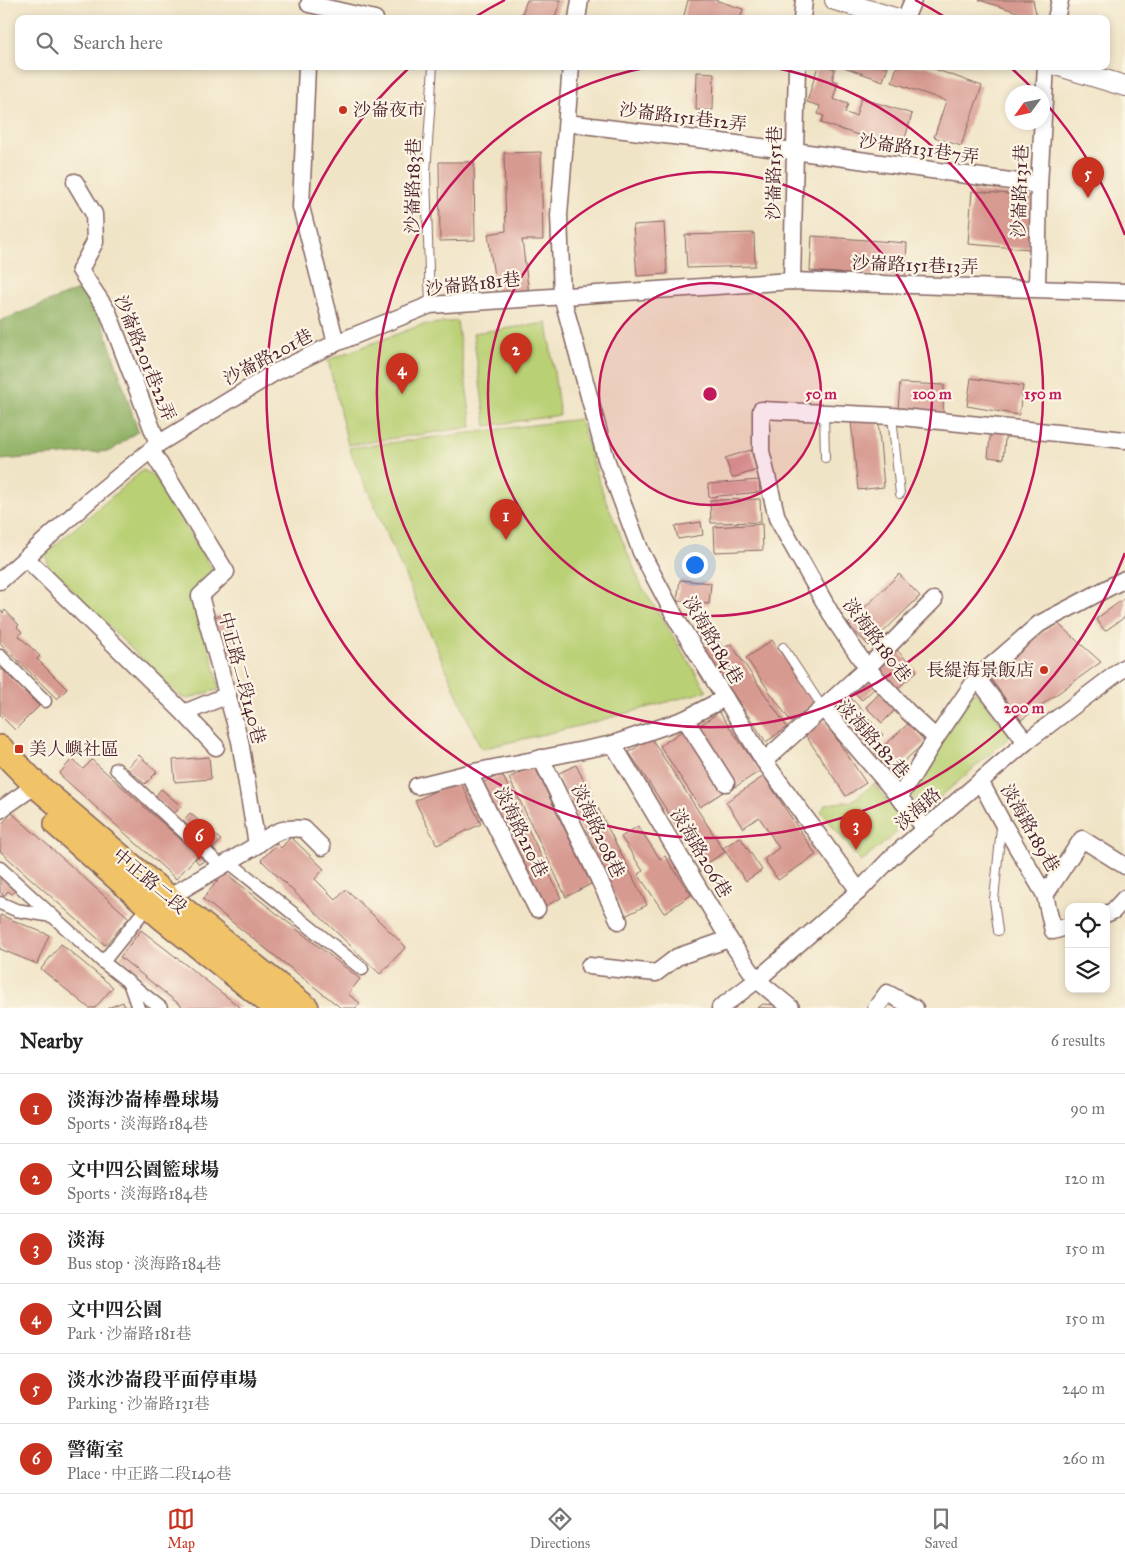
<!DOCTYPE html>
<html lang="en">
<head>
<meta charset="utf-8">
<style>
  :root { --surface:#fff; --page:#f6f6f6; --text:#222; --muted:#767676; --line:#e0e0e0; --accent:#c8321e }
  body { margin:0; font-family:"IM FELL Great Primer","Noto Serif TC",serif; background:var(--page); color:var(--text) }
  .controls { position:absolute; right:15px; bottom:15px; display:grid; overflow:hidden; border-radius:10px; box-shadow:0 2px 8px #0003 }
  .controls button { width:45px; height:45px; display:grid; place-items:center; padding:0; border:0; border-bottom:1px solid var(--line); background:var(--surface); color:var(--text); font:25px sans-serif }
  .compass { position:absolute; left:1005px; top:85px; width:45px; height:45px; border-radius:50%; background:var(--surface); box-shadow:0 2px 8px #0003; rotate:237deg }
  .you { position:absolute; left:694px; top:564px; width:18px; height:18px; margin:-12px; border:4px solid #fff; border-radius:50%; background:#1a73e8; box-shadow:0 0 0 8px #1a73e833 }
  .badge { display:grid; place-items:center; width:32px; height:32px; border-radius:50%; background:var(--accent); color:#fff; font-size:16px; font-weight:700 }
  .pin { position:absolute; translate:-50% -41px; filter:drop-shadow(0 1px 2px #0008) }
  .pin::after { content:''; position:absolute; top:26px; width:18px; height:15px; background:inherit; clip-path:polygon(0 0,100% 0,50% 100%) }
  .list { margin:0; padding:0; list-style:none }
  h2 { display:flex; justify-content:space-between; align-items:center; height:65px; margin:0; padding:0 20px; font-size:21px }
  h2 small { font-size:16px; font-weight:400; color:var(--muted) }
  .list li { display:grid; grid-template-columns:32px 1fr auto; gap:15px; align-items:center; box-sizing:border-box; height:70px; padding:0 20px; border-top:1px solid var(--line) }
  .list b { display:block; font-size:19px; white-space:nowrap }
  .list p { margin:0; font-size:16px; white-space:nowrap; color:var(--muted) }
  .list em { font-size:16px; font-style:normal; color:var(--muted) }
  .icon { flex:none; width:28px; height:28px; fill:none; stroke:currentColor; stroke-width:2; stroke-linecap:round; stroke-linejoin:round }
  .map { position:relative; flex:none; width:1125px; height:1008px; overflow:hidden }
  .search { position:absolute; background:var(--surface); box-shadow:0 2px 8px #0003; left:15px; right:15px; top:15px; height:55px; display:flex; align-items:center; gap:12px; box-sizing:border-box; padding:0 18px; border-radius:10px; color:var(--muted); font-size:19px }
  .sheet { height:485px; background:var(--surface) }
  nav { display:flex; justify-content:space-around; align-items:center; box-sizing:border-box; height:70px; border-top:1px solid var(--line); background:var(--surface); font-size:14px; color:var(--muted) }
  nav a { display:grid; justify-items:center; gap:2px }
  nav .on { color:var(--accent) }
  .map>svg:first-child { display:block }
</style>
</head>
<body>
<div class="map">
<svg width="1125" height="1008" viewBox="0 0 1125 1008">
  <rect width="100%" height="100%" fill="#fcf5e5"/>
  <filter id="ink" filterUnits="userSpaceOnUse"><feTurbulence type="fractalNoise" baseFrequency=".02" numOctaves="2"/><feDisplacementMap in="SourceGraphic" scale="10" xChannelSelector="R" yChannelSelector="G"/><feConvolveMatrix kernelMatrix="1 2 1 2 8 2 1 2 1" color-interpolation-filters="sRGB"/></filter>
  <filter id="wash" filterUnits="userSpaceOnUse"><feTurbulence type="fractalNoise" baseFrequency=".0096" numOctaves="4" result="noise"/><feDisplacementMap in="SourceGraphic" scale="20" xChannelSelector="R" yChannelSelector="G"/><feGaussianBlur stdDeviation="1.12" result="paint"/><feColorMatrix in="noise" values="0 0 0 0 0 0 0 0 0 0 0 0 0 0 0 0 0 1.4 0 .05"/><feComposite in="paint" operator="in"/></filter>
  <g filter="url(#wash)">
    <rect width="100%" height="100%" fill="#f0e4c6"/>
    <g fill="#b9d074" stroke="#827850">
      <path d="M 457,321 L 472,427 L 348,445 L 328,360 L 421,325 Z"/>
      <path d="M 547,323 L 560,415 L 486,426 L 473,333 Z"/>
      <path d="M 580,419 L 604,496 L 641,585 L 707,691 L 587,724 L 481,749 L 349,448 Z"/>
      <path d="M 143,470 L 154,476 L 212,569 L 206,583 L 189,599 L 203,625 L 220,689 L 186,699 L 178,695 L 48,566 L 46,553 Z"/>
      <path d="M 975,691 L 1011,736 L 924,811 L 908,791 Z"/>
      <path d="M 874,784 L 906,825 L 861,862 L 821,811 L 827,804 L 852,801 Z"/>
    </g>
    <path fill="#92b266" stroke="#6e6848" d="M 83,288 L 101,318 L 138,431 L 111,451 L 0,460 L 0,321 Z"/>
    <g id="blocks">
      <g fill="#d79a91">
        <path d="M 527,0 L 561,0 L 554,19 L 526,19 L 521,17 Z"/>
        <path d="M 688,0 L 715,0 L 743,9 L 740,19 L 683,19 Z"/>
        <path d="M 979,0 L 1033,0 L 1037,18 Z"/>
        <path d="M 818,66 L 826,66 L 835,69 L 832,80 L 838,82 L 833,99 L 848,104 L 845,113 L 856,116 L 861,98 L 912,114 L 902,149 L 821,123 L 824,116 L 818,114 L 820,106 L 807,102 Z"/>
        <path d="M 841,66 L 888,66 L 883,81 Z"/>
        <path d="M 897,66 L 926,66 L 982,86 L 961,146 L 934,137 L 946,101 L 892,82 Z"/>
        <path d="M 697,72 L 714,73 L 713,110 L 696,110 Z"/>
        <path d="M 541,152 L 543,240 L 522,240 L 529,294 L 497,298 L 488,234 L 506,231 L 504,153 Z"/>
        <path d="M 439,162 L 474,162 L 475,240 L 440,241 Z"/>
        <path d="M 972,191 L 1033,196 L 1029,249 L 968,244 Z"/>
        <path d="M 664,223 L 667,274 L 637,276 L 633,225 Z"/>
        <path d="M 754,233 L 755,266 L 687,268 L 685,235 Z"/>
        <path d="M 812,236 L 907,243 L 905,278 L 810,271 Z"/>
        <path d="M 971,378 L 1023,386 L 1019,415 L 967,406 Z"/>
        <path d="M 900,383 L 944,385 L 943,413 L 898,410 Z"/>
        <path d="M 878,419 L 884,487 L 858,490 L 851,421 Z"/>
        <path d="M 991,428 L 1006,430 L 1003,459 L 988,457 Z"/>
        <path d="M 751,450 L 757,470 L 732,478 L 725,458 Z"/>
        <path d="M 759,480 L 760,492 L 709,497 L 708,484 Z"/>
        <path d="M 760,499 L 761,522 L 711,523 L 710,500 Z"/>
        <path d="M 701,522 L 703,535 L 678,539 L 675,526 Z"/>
        <path d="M 762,524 L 763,550 L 715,552 L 714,527 Z"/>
        <path d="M 899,574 L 920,596 L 869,646 L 848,624 Z"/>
        <path d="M 680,580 L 711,583 L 709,604 L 677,601 Z"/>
        <path d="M 1125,598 L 1125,617 L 1105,631 L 1096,619 Z"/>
        <path d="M 0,610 L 3,613 L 5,610 L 19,625 L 17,627 L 22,632 L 19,636 L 40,656 L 37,659 L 67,689 L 57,699 L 0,643 Z"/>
        <path d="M 226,614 L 238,661 L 222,665 L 210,618 Z"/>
        <path d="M 1056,622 L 1101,662 L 1021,720 L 990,678 L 1027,644 Z"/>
        <path d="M 717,639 L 723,649 L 731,644 L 787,727 L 766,742 L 703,649 Z"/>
        <path d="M 772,640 L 816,704 L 791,722 L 746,658 Z"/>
        <path d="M 895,648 L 917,671 L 896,690 L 874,668 Z"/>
        <path d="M 0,667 L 39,706 L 15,730 L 0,715 Z"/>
        <path d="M 866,678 L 875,688 L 862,700 L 853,691 Z"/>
        <path d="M 880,693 L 896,709 L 882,723 L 866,707 Z"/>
        <path d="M 848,695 L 863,711 L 847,726 L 832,710 Z"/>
        <path d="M 719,712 L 760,771 L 735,787 L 695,729 Z"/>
        <path d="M 869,719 L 883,735 L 868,748 L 854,732 Z"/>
        <path d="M 824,720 L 866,783 L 846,796 L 804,733 Z"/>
        <path d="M 909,723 L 925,742 L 890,774 L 874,755 Z"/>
        <path d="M 685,729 L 725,791 L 700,807 L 660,746 Z"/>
        <path d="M 651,738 L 725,852 L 703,866 L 629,752 Z"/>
        <path d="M 139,755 L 157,772 L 145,784 L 127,768 Z"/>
        <path d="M 209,757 L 211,779 L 175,782 L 173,760 Z"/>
        <path d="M 72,759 L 83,769 L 92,760 L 198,855 L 176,879 L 59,774 Z"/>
        <path d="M 534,765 L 591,884 L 566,897 L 509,778 Z"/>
        <path d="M 576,765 L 647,905 L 625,916 L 572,811 L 557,774 Z"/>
        <path d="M 502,774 L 561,898 L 542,908 L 482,783 Z"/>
        <path d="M 764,776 L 816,855 L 778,880 L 764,859 L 779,848 L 759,817 L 743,828 L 726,802 Z"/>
        <path d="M 459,779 L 481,824 L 437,845 L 415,801 Z"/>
        <path d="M 161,789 L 181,806 L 174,814 L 155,797 Z"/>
        <path d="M 12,813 L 129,918 L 105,945 L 0,851 L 0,826 Z"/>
        <path d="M 190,813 L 221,840 L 213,849 L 183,821 Z"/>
        <path d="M 638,826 L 660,859 L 665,856 L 691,895 L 664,913 L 638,874 L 643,871 L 621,837 Z"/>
        <path d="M 291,837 L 324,869 L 315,879 L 336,900 L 346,889 L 406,947 L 380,974 L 261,860 L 277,844 L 281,848 Z"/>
        <path d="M 740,837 L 762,870 L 746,881 L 723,848 Z"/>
        <path d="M 200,856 L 204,861 L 199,864 L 195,859 Z"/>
        <path d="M 224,872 L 360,979 L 348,994 L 360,1003 L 356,1008 L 341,1008 L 203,899 Z"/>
        <path d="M 0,873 L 17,888 L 12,894 L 8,891 L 4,896 L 0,892 Z"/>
        <path d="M 0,915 L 49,935 L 37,964 L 0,949 Z"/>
        <path d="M 141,930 L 167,950 L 241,1008 L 184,1008 L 145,977 L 120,957 Z"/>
        <path d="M 61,944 L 113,987 L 95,1008 L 89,1008 L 41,969 Z"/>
        <path d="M 123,1002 L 125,1008 L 108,1008 Z"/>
        <path d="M 763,1004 L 775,1005 L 776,1008 L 757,1008 Z"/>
      </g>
    </g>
  </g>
  <g filter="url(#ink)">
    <use href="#blocks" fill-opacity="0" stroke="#846461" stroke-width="1"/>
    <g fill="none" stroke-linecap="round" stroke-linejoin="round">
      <g stroke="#846461" stroke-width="10">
        <g id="service">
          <path d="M 430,305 L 426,173 L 433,66"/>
          <path d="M 824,413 L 825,458"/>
          <path d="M 892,416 L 900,494"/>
          <path d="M 783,647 L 823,708"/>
          <path d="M 998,931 L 994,900 L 1001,827"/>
        </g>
      </g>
      <g stroke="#846461" stroke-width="15">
        <g id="pedestrian">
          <path d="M 0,656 L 45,701"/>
          <path d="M 116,769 L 221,866"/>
          <path d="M 229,862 L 362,969"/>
          <path d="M 0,868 L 103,962 L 161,1008"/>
          <path d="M 0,903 L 16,910 L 52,916"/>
          <path d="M 103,962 L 139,917"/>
          <path d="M 130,985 L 138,1008"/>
        </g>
      </g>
      <g stroke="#846461" stroke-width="19">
        <g id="minor">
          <path d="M 309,4 L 375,19"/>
          <path d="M 577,19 L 580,0"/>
          <path d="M 802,19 L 804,0"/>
          <path d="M 905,19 L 913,0"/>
          <path d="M 1056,19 L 1060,0"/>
          <path d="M 307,66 L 301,207 L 336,343"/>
          <path d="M 571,66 L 559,215 L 562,296 L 606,459 L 641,552 L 678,622 L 764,761 L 859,891"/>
          <path d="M 567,123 L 794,151 L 1039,185"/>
          <path d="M 75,182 L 94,214 L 95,242 L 80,270 L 108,312 L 158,444"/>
          <path d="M 792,281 L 797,66"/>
          <path d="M 1037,288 L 1039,185 L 1046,66"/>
          <path d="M 151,450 L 226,572 L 200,596 L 240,741 L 257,845 L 178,892 L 172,901"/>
          <path d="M 26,558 L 184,713 L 216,747"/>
          <path d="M 0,581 L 92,498 L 158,444 L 274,373 L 336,343 L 430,305 L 792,281 L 1125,292"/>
          <path d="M 977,678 L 1039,624 L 1125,579"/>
          <path d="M 823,708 L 867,668 L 934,600"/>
          <path d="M 184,713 L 228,695"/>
          <path d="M 685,719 L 726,783"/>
          <path d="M 1026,742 L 977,678 L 936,738 L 907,711 L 867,668 L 835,621 L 777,518 L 761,451 L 761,410 L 892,416 L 1125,440"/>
          <path d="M 613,744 L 729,939 L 757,980 L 791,1008"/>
          <path d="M 541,758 L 619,921"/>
          <path d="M 764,761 L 823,708 L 926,829"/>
          <path d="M 469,773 L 537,909"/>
          <path d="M 980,781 L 1002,822 L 1045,895 L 1082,839 L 1125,866"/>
          <path d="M 417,786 L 469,773 L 613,744 L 685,719 L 725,698"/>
          <path d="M 899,798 L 936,738"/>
          <path d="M 0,810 L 36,785"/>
          <path d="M 257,845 C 273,832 283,827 304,829 L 322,847"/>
          <path d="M 1045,895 L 1053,931 L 1069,926"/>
          <path d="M 1106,914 L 1113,911 L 1125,898"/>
          <path d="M 589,966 L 656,973 L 677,957 L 729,939"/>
          <path d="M 720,1008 L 757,980 L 859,891 L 892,857 L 1026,742 L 1125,667"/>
          <path d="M 876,1008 L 887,993 L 915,1008"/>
        </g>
      </g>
      <g stroke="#846461" stroke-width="22">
        <g id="tertiary">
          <path d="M 835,0 L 898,19"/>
          <path d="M 1059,66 L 1125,86"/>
        </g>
      </g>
      <g stroke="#846461" stroke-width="28">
        <g id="primary">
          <path d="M 0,748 L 36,785 L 172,901 L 306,1008"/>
          <path d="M 57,824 L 162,917 L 277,1008"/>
        </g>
      </g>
      <use href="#service" stroke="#fff" stroke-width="8"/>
      <use href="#pedestrian" stroke="#fff" stroke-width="12"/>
      <use href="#minor" stroke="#fff" stroke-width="16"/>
      <use href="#tertiary" stroke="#fff" stroke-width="20"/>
      <use href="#primary" stroke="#f0c369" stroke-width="25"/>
    </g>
  </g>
  <circle cx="710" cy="394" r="111" fill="#c2185b" fill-opacity=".12"/>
  <g fill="none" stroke="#c2185b" stroke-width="2.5">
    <circle cx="710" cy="394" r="111"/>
    <circle cx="710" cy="394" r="222"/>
    <path d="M771 67A333 333 0 1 1 649 67"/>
    <path d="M1125 553A444 444 0 1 1 410 67M475 17A444 444 0 0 1 505 0M915 0A444 444 0 0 1 945 17M1010 67A444 444 0 0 1 1035 91M1043 100A444 444 0 0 1 1125 235"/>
  </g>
  <g fill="#c8321e" stroke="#fcf5e5" stroke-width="2">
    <circle cx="343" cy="110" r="5"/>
    <circle cx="1044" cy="670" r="5"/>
    <rect x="14" y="744" width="10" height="10" rx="2.5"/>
  </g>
  <g text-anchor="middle" stroke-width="4.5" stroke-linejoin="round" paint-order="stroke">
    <g font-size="18" fill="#4a1f2b" stroke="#fcf5e5" text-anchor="start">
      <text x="353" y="116">沙崙夜市</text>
      <text x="1034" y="676" text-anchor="end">長緹海景飯店</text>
      <text x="29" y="755">美人嶼社區</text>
    </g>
    <g font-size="18" fill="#4a1f2b" stroke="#fcf5e5">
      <text transform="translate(683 117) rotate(7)" y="6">沙崙路151巷12弄</text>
      <text transform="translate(919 149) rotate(8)" y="6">沙崙路131巷7弄</text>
      <text transform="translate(774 173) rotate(-89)" y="6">沙崙路151巷</text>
      <text transform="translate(413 186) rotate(-89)" y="6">沙崙路183巷</text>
      <text transform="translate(1020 191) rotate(-88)" y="6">沙崙路131巷</text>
      <text transform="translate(915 265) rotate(2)" y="6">沙崙路151巷13弄</text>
      <text transform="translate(473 284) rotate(-6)" y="6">沙崙路181巷</text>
      <text transform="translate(268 357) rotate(-28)" y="6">沙崙路201巷</text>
      <text transform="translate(145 358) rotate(68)" y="6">沙崙路201巷22弄</text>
      <text transform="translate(713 640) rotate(59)" y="6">淡海路184巷</text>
      <text transform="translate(877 640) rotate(53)" y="6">淡海路180巷</text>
      <text transform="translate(242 678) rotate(75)" y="6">中正路二段140巷</text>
      <text transform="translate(873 739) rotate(48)" y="6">淡海路182巷</text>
      <text transform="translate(918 809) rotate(-41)" y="6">淡海路</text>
      <text transform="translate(1030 828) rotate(60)" y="6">淡海路189巷</text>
      <text transform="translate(598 831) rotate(65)" y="6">淡海路208巷</text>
      <text transform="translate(521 832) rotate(64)" y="6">淡海路210巷</text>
      <text transform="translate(701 853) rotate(59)" y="6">淡海路206巷</text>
      <text transform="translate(150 881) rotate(40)" y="6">中正路二段</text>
    </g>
  </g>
  <circle cx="710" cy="394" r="8" fill="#c2185b" stroke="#fcf5e5" stroke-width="2.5"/>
  <g font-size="15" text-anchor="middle" font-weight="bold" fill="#c2185b" stroke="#fcf5e5" stroke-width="4.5" stroke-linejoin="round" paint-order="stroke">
    <text x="821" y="399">50 m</text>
    <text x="932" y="399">100 m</text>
    <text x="1043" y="399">150 m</text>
    <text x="1024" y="713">200 m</text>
  </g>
</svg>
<div class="controls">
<button><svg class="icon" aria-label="locate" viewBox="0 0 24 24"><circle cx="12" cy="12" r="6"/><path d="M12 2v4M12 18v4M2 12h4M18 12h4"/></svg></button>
<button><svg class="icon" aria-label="layers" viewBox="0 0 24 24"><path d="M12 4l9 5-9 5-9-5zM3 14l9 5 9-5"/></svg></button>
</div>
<svg class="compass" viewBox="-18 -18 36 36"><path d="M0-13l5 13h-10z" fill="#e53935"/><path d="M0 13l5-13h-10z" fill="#767676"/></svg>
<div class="you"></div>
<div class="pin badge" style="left:506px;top:540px">1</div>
<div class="pin badge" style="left:516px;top:374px">2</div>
<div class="pin badge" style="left:856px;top:850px">3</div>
<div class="pin badge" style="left:402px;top:394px">4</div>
<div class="pin badge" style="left:1088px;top:198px">5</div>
<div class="pin badge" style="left:199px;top:860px">6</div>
<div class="search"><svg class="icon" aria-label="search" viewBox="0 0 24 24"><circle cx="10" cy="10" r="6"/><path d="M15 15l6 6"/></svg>Search here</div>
</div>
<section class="sheet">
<h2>Nearby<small>6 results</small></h2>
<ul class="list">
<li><span class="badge">1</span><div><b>淡海沙崙棒疊球場</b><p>Sports · 淡海路184巷</p></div><em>90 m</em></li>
<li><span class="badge">2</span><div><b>文中四公園籃球場</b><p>Sports · 淡海路184巷</p></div><em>120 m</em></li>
<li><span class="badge">3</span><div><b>淡海</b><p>Bus stop · 淡海路184巷</p></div><em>150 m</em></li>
<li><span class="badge">4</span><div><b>文中四公園</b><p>Park · 沙崙路181巷</p></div><em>150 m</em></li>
<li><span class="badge">5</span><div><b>淡水沙崙段平面停車場</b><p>Parking · 沙崙路131巷</p></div><em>240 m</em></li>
<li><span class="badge">6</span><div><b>警衛室</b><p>Place · 中正路二段140巷</p></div><em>260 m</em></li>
</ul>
</section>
<nav>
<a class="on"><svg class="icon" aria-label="map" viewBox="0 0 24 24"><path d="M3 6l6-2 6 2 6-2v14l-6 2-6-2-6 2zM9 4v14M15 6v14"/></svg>Map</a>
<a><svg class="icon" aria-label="directions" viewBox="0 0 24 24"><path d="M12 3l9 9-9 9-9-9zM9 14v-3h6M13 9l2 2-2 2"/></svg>Directions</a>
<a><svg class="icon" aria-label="saved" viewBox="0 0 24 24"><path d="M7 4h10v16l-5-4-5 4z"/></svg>Saved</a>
</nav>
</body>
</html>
